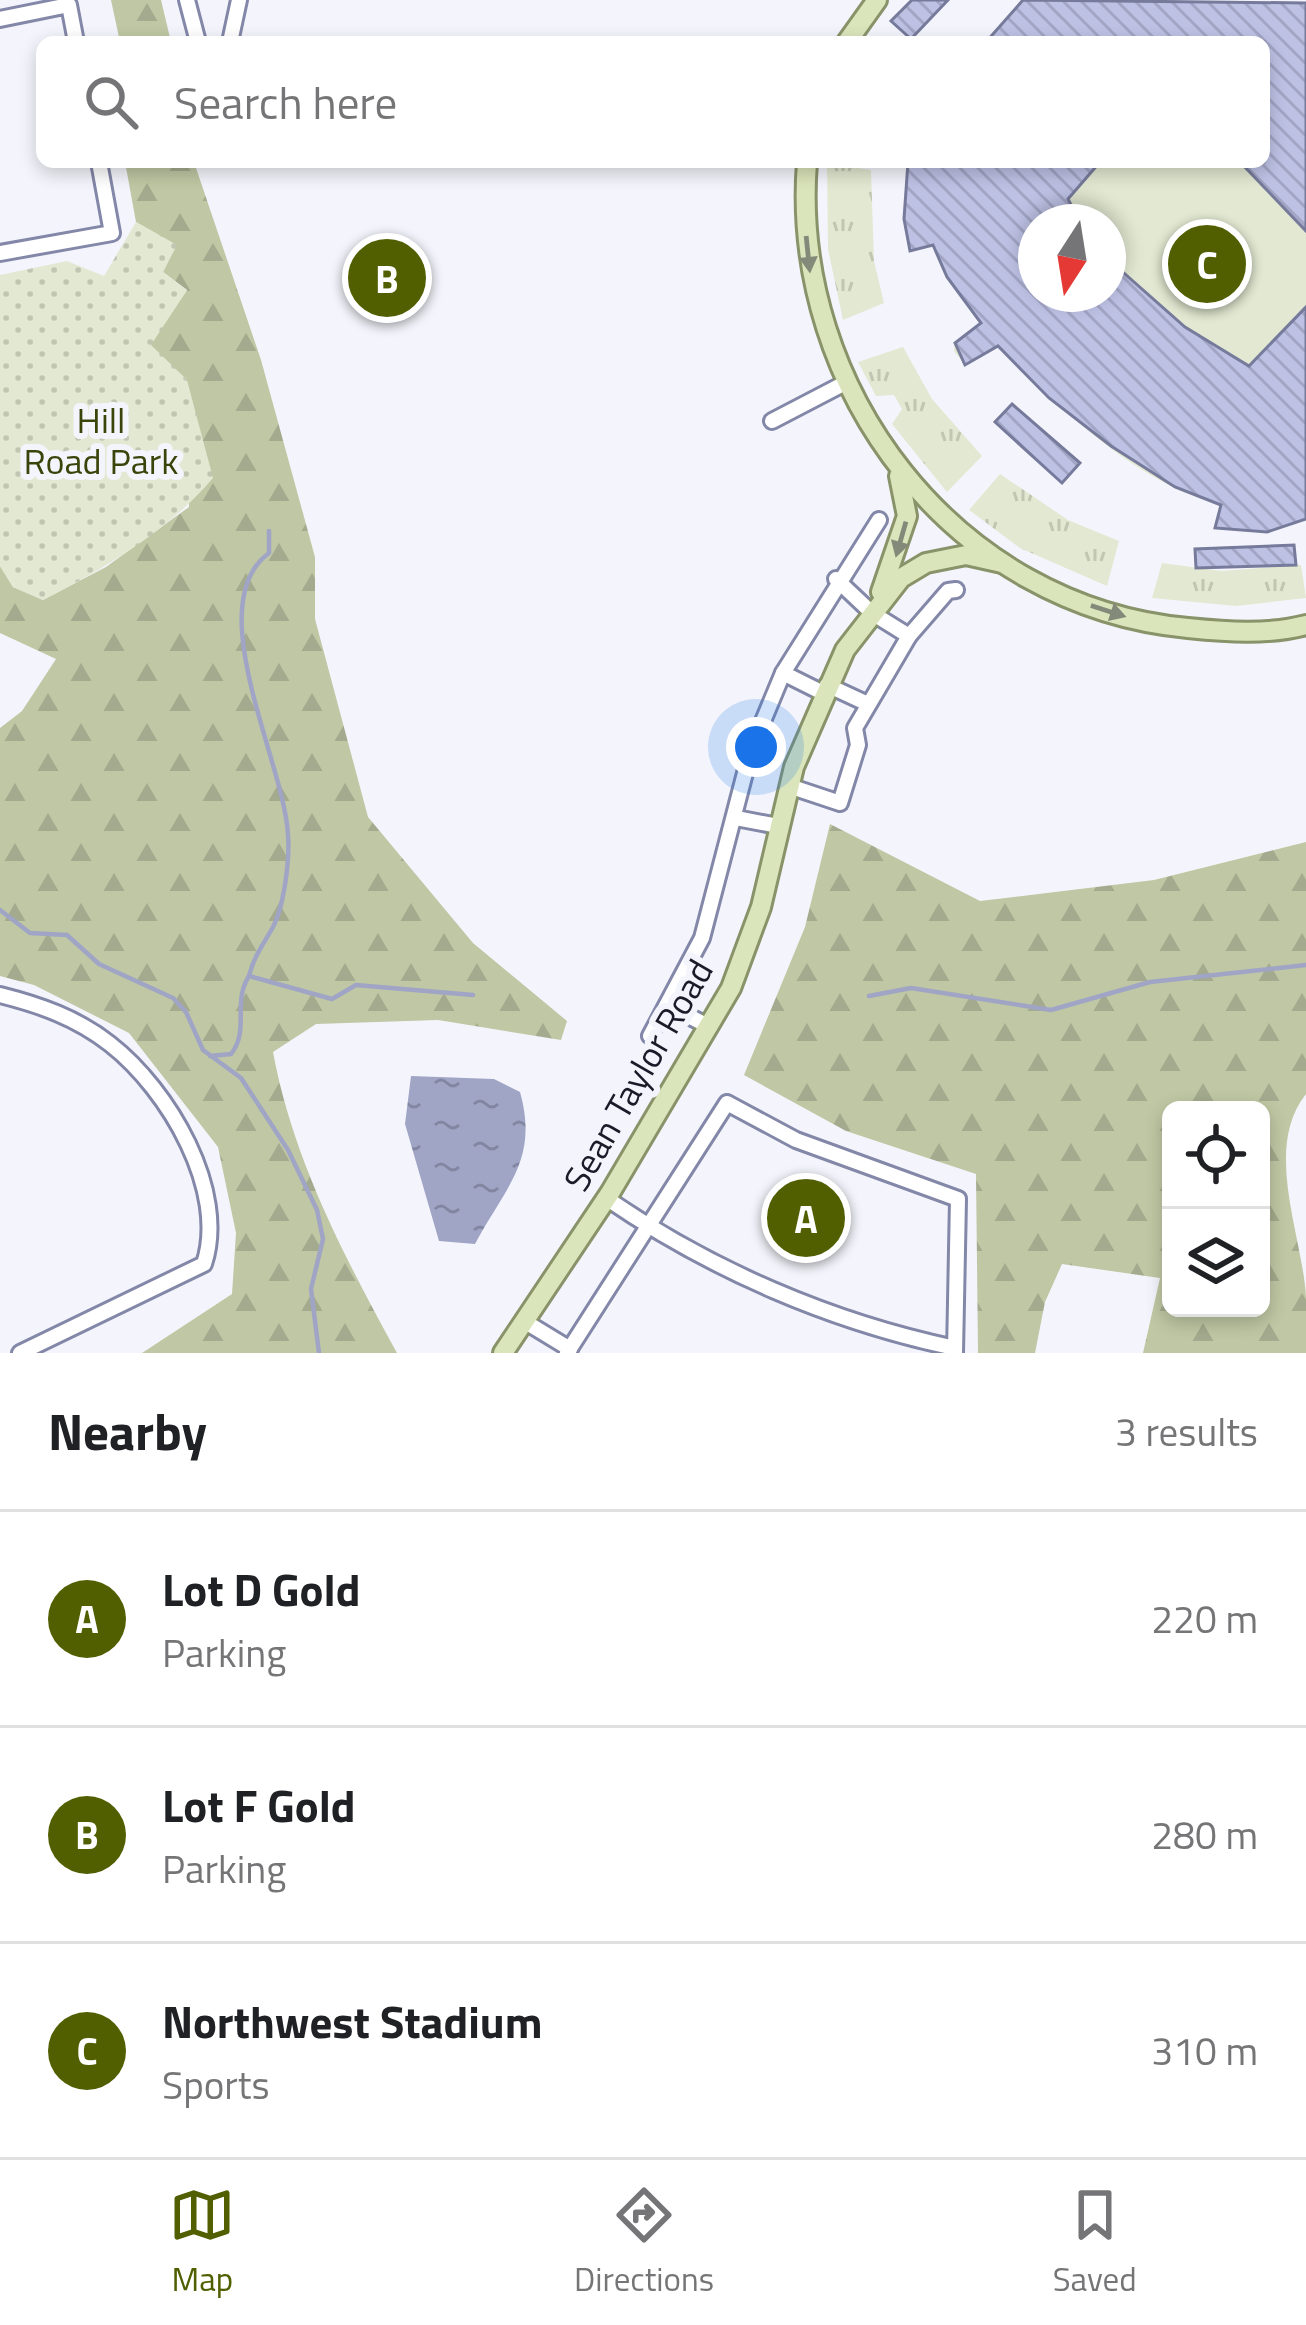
<!DOCTYPE html>
<html lang="en">
<head>
<meta charset="utf-8">
<style>
  :root { --surface:#fff; --page:#f2f2f2; --text:#202124; --muted:#757577; --line:#e0e0e0; --accent:#515f00 }
  body { margin:0; font-family:"Titillium Web",sans-serif; background:var(--page); color:var(--text) }
  .controls { position:absolute; right:36px; bottom:36px; display:grid; overflow:hidden; border-radius:18px; box-shadow:0 6px 18px #0003 }
  .controls button { width:108px; height:108px; display:grid; place-items:center; padding:0; border:0; border-bottom:3px solid var(--line); background:var(--surface); color:var(--text); font:60px sans-serif }
  .compass { position:absolute; left:1018px; top:204px; width:108px; height:108px; border-radius:50%; background:var(--surface); box-shadow:0 6px 18px #0003; rotate:192deg }
  .you { position:absolute; left:756px; top:747px; width:42px; height:42px; margin:-30px; border:9px solid #fff; border-radius:50%; background:#1a73e8; box-shadow:0 0 0 18px #1a73e833 }
  .badge { display:grid; place-items:center; width:78px; height:78px; border-radius:50%; background:var(--accent); color:#fff; font-size:39px; font-weight:700 }
  .pin { position:absolute; translate:-50% -50%; border:6px solid #fff; box-shadow:0 3px 12px #0006 }
  .list { margin:0; padding:0; list-style:none }
  h2 { display:flex; justify-content:space-between; align-items:center; height:156px; margin:0; padding:0 48px; font-size:51px }
  h2 small { font-size:39px; font-weight:400; color:var(--muted) }
  .list li { display:grid; grid-template-columns:78px 1fr auto; gap:36px; align-items:center; box-sizing:border-box; height:216px; padding:0 48px; border-top:3px solid var(--line) }
  .list b { display:block; font-size:45px; white-space:nowrap }
  .list p { margin:0; font-size:39px; white-space:nowrap; color:var(--muted) }
  .list em { font-size:39px; font-style:normal; color:var(--muted) }
  .icon { flex:none; width:66px; height:66px; fill:none; stroke:currentColor; stroke-width:2; stroke-linecap:round; stroke-linejoin:round }
  .map { position:relative; flex:none; width:1306px; height:1353px; overflow:hidden }
  .search { position:absolute; background:var(--surface); box-shadow:0 6px 18px #0003; left:36px; right:36px; top:36px; height:132px; display:flex; align-items:center; gap:30px; box-sizing:border-box; padding:0 42px; border-radius:18px; color:var(--muted); font-size:45px }
  .sheet { height:804px; background:var(--surface) }
  nav { display:flex; justify-content:space-around; align-items:center; box-sizing:border-box; height:168px; border-top:3px solid var(--line); background:var(--surface); font-size:33px; color:var(--muted) }
  nav a { display:grid; justify-items:center; gap:6px }
  nav .on { color:var(--accent) }
  .map>svg:first-child { display:block }
</style>
</head>
<body>
<div class="map">
<svg width="1306" height="1353" viewBox="0 0 1306 1353">
  <defs>
    <pattern id="grass-tufts" width="24" height="20" patternUnits="userSpaceOnUse" patternTransform="scale(3)"><rect width="24" height="20" fill="#e2e8d1"/><path d="M3 7l-1-3M5 7V3M7 7l1-3M15 17l-1-3M17 17v-4M19 17l1-3" fill="none" stroke="#c1c6b3"/></pattern>
    <pattern id="forest-firs" width="22" height="20" patternUnits="userSpaceOnUse" patternTransform="scale(3)"><rect width="22" height="20" fill="#bfc7a4"/><path d="M5 1l3.5 6h-7zM16 11l3.5 6h-7z" fill="#a4aa8d"/></pattern>
    <pattern id="park-dots" width="8" height="8" patternUnits="userSpaceOnUse" patternTransform="scale(3)"><rect width="8" height="8" fill="#e2e8d1"/><path d="M2 2h.1M6 6h.1" fill="none" stroke="#c1c6b3" stroke-width="1.8" stroke-linecap="round"/></pattern>
    <pattern id="water-ripples" width="26" height="14" patternUnits="userSpaceOnUse" patternTransform="scale(3)"><rect width="26" height="14" fill="#a0a5c6"/><path d="M2 4q2-2 4 0t4 0M15 11q2-2 4 0t4 0" fill="none" stroke="#8286a1"/></pattern>
    <pattern id="building-back-hatch" width="6" height="6" patternUnits="userSpaceOnUse" patternTransform="scale(3)"><rect width="6" height="6" fill="#bdc1e4"/><path d="M-1 5l2 2M0 0l6 6M5-1l2 2" fill="none" stroke="#a2a5c4"/></pattern>
  </defs>
  <rect width="100%" height="100%" fill="#f4f5fc"/>
  <g fill="url(#grass-tufts)">
    <path d="M 827,163 L 871,170 L 874,261 L 884,303 L 843,320 L 828,249 Z"/>
    <path d="M 903,347 L 932,399 L 982,456 L 947,492 L 892,424 L 902,409 L 894,395 L 876,396 L 858,362 Z"/>
    <path d="M 1000,474 L 1068,520 L 1119,541 L 1107,586 L 1020,548 L 969,510 Z"/>
    <path d="M 1162,563 L 1221,571 L 1301,565 L 1306,598 L 1236,606 L 1152,598 Z"/>
  </g>
  <g fill="url(#forest-firs)" fill-rule="evenodd">
    <path d="M 111,0 L 161,0 L 171,42 L 120,42 Z"/>
    <path d="M 125,162 L 194,162 L 261,360 L 315,557 L 315,619 L 368,817 L 473,943 L 567,1021 L 561,1040 L 438,1020 L 316,1024 L 273,1052 C 293,1160 345,1258 397,1353 L 142,1353 L 232,1294 L 236,1233 L 218,1147 L 129,1033 L 34,985 L 0,976 L 0,728 L 22,711 L 56,659 L 0,633 L 0,566 L 13,587 L 43,600 L 106,567 L 189,507 L 187,380 L 150,345 L 187,290 L 163,272 L 176,245 L 136,222 Z"/>
    <path d="M 830,824 L 980,901 L 1154,880 L 1306,842 L 1306,1094 C 1263,1148 1302,1234 1306,1296 C 1306,1315 1306,1334 1306,1353 L 1143,1353 L 1160,1278 L 1062,1264 L 1045,1302 L 1035,1353 L 978,1353 L 976,1174 L 846,1131 L 744,1075 L 805,927 ZM 1261,1110 L 1261,1308 L 1171,1308 L 1171,1110 Z"/>
  </g>
  <path fill="url(#park-dots)" d="M 136,222 L 177,245 L 163,272 L 187,290 L 151,345 L 187,380 L 213,478 C 167,532 105,568 43,600 L 13,587 L 0,566 L 0,275 L 67,261 L 104,276 Z"/>
  <path fill="#e2e8d1" fill-rule="evenodd" d="M 1023,0 L 1306,3 L 1306,519 L 1250,531 L 1215,528 L 1220,505 C 1133,481 1060,408 998,346 L 965,365 L 954,351 L 955,343 L 981,323 L 933,245 L 910,251 L 904,219 L 908,162 L 1264,162 L 1264,42 L 986,42 ZM 1036,222 L 1108,222 L 1108,294 L 1036,294 Z"/>
  <path fill="url(#water-ripples)" d="M 411,1076 L 494,1079 L 520,1092 C 539,1160 506,1186 475,1244 L 439,1241 L 405,1124 Z"/>
  <g fill="none" stroke-linecap="round" stroke-linejoin="round">
    <g stroke="#a0a5c6" stroke-width="4.5">
      <path d="M 0,910 L 30,933 L 67,935 L 99,964 L 173,998 L 186,1012 L 203,1050 L 241,1078 L 288,1150 L 317,1210 L 323,1239 L 311,1289 L 319,1353"/>
      <path d="M 249,976 C 254,956 263,945 273,927 C 284,906 290,859 288,835 C 285,764 199,604 269,553 L 269,531"/>
      <path d="M 869,996 L 911,988 L 1051,1010 L 1150,982 L 1306,965"/>
      <path d="M 210,1056 L 231,1054 C 250,1030 232,1002 249,976 L 332,999 L 356,985 L 473,995"/>
    </g>
  </g>
  <g fill="url(#building-back-hatch)" stroke="#777b9b" stroke-width="3">
    <path d="M 912,0 L 948,0 L 911,39 L 891,21 Z"/>
    <path d="M 1023,0 L 1306,3 L 1306,231 L 1240,162 L 1264,162 L 1264,42 L 986,42 Z"/>
    <path d="M 908,162 L 1100,162 L 1068,199 L 1080,222 L 1036,222 L 1036,294 L 1108,294 L 1108,259 L 1185,327 L 1249,366 L 1306,307 L 1306,519 L 1267,532 L 1215,528 L 1221,505 L 1175,487 L 1111,446 L 1049,398 L 998,346 L 965,365 L 955,343 L 981,323 L 947,277 L 933,245 L 910,251 L 904,219 Z"/>
    <path d="M 1012,404 L 1080,463 L 1062,483 L 995,422 Z"/>
    <path d="M 1294,545 L 1296,565 L 1196,568 L 1195,549 Z"/>
  </g>
  <g fill="none" stroke-linecap="round" stroke-linejoin="round">
    <g stroke="#8387a8" stroke-width="20">
      <g id="minor">
        <path d="M 187,0 L 198,42"/>
        <path d="M 0,19 L 69,5 L 76,42"/>
        <path d="M 230,42 L 239,0"/>
        <path d="M 0,253 L 112,233 L 99,162"/>
        <path d="M 772,421 L 845,383"/>
        <path d="M 836,579 L 872,613 L 909,636"/>
        <path d="M 783,673 L 823,693"/>
        <path d="M 827,685 L 868,704"/>
        <path d="M 789,786 L 840,803 L 858,745 L 855,728 L 909,636 L 948,591 L 956,590"/>
        <path d="M 736,818 L 778,826"/>
        <path d="M 0,995 C 40,1005 77,1018 110,1044 C 169,1090 228,1191 204,1264 L 20,1353"/>
        <path d="M 669,1006 L 710,1027"/>
        <path d="M 650,1036 L 702,938 L 751,750 L 783,673 L 879,520"/>
        <path d="M 606,1198 C 711,1270 831,1322 955,1348"/>
        <path d="M 524,1321 L 570,1349"/>
        <path d="M 567,1353 L 727,1103 L 796,1140 L 958,1199 L 955,1353"/>
      </g>
    </g>
    <g stroke="#88936a" stroke-width="24">
      <g id="major">
        <path d="M 847,42 L 877,0"/>
        <path d="M 807,162 C 789,389 955,607 1188,628 C 1227,632 1268,635 1306,625"/>
        <path d="M 881,592 L 907,516 L 899,476"/>
        <path d="M 503,1353 L 610,1193 L 731,988 L 761,907 L 794,767 L 845,650 L 901,578 L 926,563 L 966,555 L 1002,563"/>
      </g>
    </g>
    <use href="#minor" stroke="#fff" stroke-width="14"/>
    <use href="#major" stroke="#dbe5bb" stroke-width="18"/>
  </g>
  <defs><path id="oneway-solid" d="M-6-.8H1V-3.2L6.5 0L1 3.2V.8H-6Z" transform="scale(3)"/></defs>
  <g fill="#848a79">
    <use href="#oneway-solid" transform="translate(808 254) rotate(84)"/>
    <use href="#oneway-solid" transform="translate(901 539) rotate(106)"/>
    <use href="#oneway-solid" transform="translate(1108 611) rotate(18)"/>
  </g>
  <g text-anchor="middle" stroke-width="12" stroke-linejoin="round" paint-order="stroke">
    <g font-size="36" fill="#3a4309" stroke="#f4f5fc">
      <text x="101" y="433">Hill<tspan x="101" dy="41">Road Park</tspan></text>
    </g>
    <g font-size="36" fill="#1a1b28" stroke="#f4f5fc">
      <text transform="translate(638 1075) rotate(-60)" y="13">Sean Taylor Road</text>
    </g>
  </g>
</svg>
<div class="controls">
<button><svg class="icon" aria-label="locate" viewBox="0 0 24 24"><circle cx="12" cy="12" r="6"/><path d="M12 2v4M12 18v4M2 12h4M18 12h4"/></svg></button>
<button><svg class="icon" aria-label="layers" viewBox="0 0 24 24"><path d="M12 4l9 5-9 5-9-5zM3 14l9 5 9-5"/></svg></button>
</div>
<svg class="compass" viewBox="-18 -18 36 36"><path d="M0-13l5 13h-10z" fill="#e53935"/><path d="M0 13l5-13h-10z" fill="#757577"/></svg>
<div class="you"></div>
<div class="pin badge" style="left:806px;top:1218px">A</div>
<div class="pin badge" style="left:387px;top:278px">B</div>
<div class="pin badge" style="left:1207px;top:264px">C</div>
<div class="search"><svg class="icon" aria-label="search" viewBox="0 0 24 24"><circle cx="10" cy="10" r="6"/><path d="M15 15l6 6"/></svg>Search here</div>
</div>
<section class="sheet">
<h2>Nearby<small>3 results</small></h2>
<ul class="list">
<li><span class="badge">A</span><div><b>Lot D Gold</b><p>Parking</p></div><em>220 m</em></li>
<li><span class="badge">B</span><div><b>Lot F Gold</b><p>Parking</p></div><em>280 m</em></li>
<li><span class="badge">C</span><div><b>Northwest Stadium</b><p>Sports</p></div><em>310 m</em></li>
</ul>
</section>
<nav>
<a class="on"><svg class="icon" aria-label="map" viewBox="0 0 24 24"><path d="M3 6l6-2 6 2 6-2v14l-6 2-6-2-6 2zM9 4v14M15 6v14"/></svg>Map</a>
<a><svg class="icon" aria-label="directions" viewBox="0 0 24 24"><path d="M12 3l9 9-9 9-9-9zM9 14v-3h6M13 9l2 2-2 2"/></svg>Directions</a>
<a><svg class="icon" aria-label="saved" viewBox="0 0 24 24"><path d="M7 4h10v16l-5-4-5 4z"/></svg>Saved</a>
</nav>
</body>
</html>
